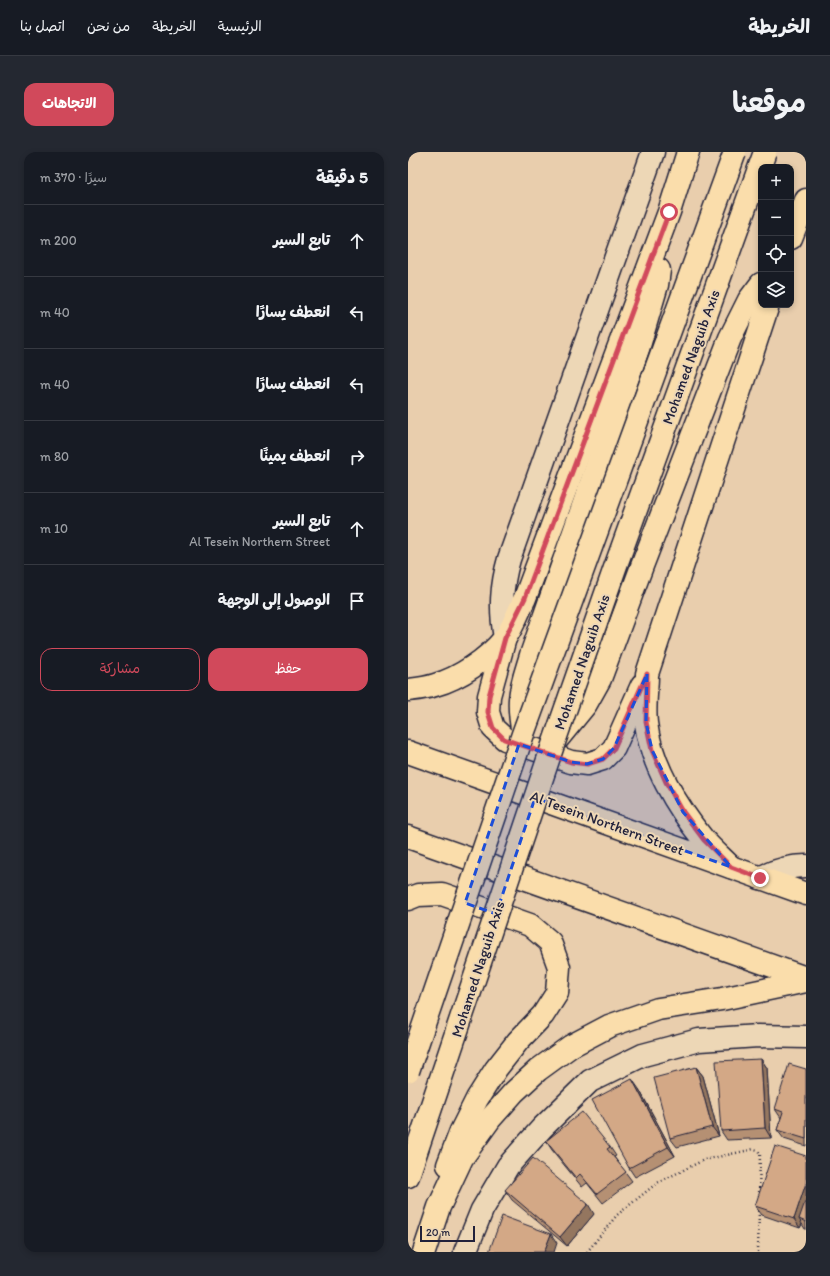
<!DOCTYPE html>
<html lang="ar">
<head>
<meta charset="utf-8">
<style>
  :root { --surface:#171b24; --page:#242831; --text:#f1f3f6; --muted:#9ea1a6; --line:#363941; --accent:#d1495b }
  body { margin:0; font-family:Itim,"Playpen Sans Arabic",sans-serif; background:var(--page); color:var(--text); direction:rtl }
  .controls { position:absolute; right:12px; top:12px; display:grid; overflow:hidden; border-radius:8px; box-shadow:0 2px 6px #0003 }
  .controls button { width:36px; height:36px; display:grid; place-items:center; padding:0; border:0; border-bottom:1px solid var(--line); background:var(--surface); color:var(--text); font:20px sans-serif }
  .scale { position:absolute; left:12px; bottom:10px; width:55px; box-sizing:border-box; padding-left:4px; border:2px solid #22223b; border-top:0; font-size:11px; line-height:14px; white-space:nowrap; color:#22223b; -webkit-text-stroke:3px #edd7b6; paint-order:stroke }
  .stop { position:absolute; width:12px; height:12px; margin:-9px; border:3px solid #d1495b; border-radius:50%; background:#fff }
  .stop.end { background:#d1495b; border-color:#fff; box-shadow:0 1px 4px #0008 }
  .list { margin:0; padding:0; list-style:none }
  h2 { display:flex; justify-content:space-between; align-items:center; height:52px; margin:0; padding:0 16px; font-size:17px }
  h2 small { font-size:13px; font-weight:400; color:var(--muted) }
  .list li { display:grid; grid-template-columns:26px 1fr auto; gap:12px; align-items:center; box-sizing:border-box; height:72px; padding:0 16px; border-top:1px solid var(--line) }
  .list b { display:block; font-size:15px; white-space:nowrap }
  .list p { margin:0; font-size:13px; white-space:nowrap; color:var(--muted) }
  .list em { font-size:13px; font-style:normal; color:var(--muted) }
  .actions { display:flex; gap:8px; padding:12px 16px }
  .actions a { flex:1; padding:9px 0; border:1px solid var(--accent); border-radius:12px; text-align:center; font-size:14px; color:var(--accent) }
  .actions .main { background:var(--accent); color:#fff }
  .icon { flex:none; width:22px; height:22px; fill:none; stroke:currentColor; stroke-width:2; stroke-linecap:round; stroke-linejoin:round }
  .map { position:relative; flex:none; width:398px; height:1100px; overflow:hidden; direction:ltr; border-radius:12px }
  header { display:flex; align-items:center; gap:24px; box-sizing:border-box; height:56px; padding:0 20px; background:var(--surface); border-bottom:1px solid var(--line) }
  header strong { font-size:19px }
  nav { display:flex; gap:22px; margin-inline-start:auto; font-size:14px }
  .intro { display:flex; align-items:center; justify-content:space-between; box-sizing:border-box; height:96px; padding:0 24px }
  h1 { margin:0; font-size:28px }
  .button { padding:10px 18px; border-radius:12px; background:var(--accent); color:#fff; font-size:14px; font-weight:700 }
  main { display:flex; gap:24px; padding:0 24px }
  aside { flex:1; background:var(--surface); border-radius:12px; box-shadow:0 2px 6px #0003 }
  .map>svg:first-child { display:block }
</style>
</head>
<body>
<header>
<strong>الخريطة</strong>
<nav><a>الرئيسية</a><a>الخريطة</a><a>من نحن</a><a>اتصل بنا</a></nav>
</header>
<div class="intro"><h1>موقعنا</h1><a class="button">الاتجاهات</a></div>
<main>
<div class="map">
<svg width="398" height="1100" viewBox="0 0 398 1100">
  <rect width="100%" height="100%" fill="#e9cead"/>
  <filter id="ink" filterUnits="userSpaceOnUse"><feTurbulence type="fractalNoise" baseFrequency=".025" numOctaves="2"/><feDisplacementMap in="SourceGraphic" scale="8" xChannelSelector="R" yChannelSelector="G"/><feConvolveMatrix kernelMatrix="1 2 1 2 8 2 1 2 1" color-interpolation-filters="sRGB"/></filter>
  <g filter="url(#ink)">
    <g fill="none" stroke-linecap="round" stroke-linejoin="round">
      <g stroke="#22223b" stroke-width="25">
        <g id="secondary">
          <path d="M 97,486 C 92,457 93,435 101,407 L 245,0"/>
          <path d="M 352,726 C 367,718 381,714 398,714"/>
          <path d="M 57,1100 L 74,1058 L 100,1014 L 134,976 L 182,929 L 235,903 L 291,888 L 350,884 L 398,885"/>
        </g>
      </g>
      <g stroke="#22223b" stroke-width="25">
        <g id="primary">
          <path d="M 383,86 L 398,48"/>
          <path d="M 97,486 L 81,544 L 80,560 L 85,576 L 97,587 L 163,610 L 179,612 L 195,607 L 206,596 L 234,533"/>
          <path d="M 0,538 C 9,537 19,536 27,533 C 52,526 79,507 96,487 C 104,478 111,458 117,446 L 261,60 L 280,0"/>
          <path d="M 115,582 C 113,571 111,559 112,547 C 113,532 119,517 123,503 L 231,194 L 249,133 L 251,118"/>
          <path d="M 147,590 L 178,552 L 192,527 L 234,414 L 322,186 L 341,148 L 353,132"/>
          <path d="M 0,600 L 398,742"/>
          <path d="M 0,685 L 398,826"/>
          <path d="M 323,715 C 314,706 304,697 295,687 C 269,655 243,612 238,571 C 236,556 239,537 239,522 L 360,153"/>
          <path d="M 0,747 L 10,743 L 34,742 L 122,773 L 142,790 L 151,815 L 149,841 L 135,863 L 110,889 L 88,917 L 69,947 L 53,979 L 40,1013"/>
          <path d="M 0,1024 L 32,929"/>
          <path d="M 16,1100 L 31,1055 L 54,1006 L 82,967 L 106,940 L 130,918 L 163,894 L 201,874 L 250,857 L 314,847 L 398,829"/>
        </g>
      </g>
      <g stroke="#22223b" stroke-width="2.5" stroke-dasharray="1 3" stroke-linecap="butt">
        <path d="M 179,1100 L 209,1063 L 249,1031 L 296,1008 L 346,997 L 350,998 L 352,1002 L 351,1044"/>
        <path d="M 350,1100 L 351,1057"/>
      </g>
      <use href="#secondary" stroke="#edd7b6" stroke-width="22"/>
      <use href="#primary" stroke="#faddab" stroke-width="22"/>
      <g stroke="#22223b" stroke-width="25" stroke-linecap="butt">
        <g id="primary-bridge">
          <path d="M 0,919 L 115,582 L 327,0"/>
          <path d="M 32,929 L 145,593 L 208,413 L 357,0"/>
        </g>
      </g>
      <use href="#primary-bridge" stroke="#faddab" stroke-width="22"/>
    </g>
    <g fill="#b59073" stroke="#22223b">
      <path d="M 353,907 L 359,916 L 363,986 L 319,988 L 313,979 Z"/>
      <path d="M 288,915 L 295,924 L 311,984 L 269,995 L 262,986 Z"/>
      <path d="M 398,917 L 398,994 L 376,987 L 369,978 L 373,966 L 367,957 Z"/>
      <path d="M 231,937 L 267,1004 L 227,1025 L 221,1016 Z"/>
      <path d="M 138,989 L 202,995 L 208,1004 L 206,1005 L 224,1029 L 195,1051 L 179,1031 L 174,1035 L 144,998 Z"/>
      <path d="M 398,1004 L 398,1077 L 397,1077 L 394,1072 L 392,1076 L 354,1063 L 347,1054 Z"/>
      <path d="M 97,1038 L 186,1062 L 159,1094 L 104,1048 Z"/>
    </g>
    <g fill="#94765e" stroke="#22223b">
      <path d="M 353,907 L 359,916 L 363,986 L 357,976 Z"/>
      <path d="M 288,915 L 295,924 L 311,984 L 304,975 Z"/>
      <path d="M 224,927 L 231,937 L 267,1004 L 260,995 Z"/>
      <path d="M 398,1031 L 398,1059 L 391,1067 L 394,1072 L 392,1076 L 386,1067 Z"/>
      <path d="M 180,1052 L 186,1062 L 159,1094 L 152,1085 Z"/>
      <path d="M 143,1082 L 149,1091 L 146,1100 L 136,1100 Z"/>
    </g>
    <g fill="#d3a886" stroke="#22223b">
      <path d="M 353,907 L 357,976 L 313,979 L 308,909 Z"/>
      <path d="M 381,912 L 398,917 L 398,987 L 369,978 L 375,960 L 367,957 Z"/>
      <path d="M 288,915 L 304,975 L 262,986 L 246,926 Z"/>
      <path d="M 224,927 L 260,995 L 221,1016 L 184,948 Z"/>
      <path d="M 174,960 L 202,995 L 199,997 L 218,1020 L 189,1042 L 172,1022 L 168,1026 L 138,989 Z"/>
      <path d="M 367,994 L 398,1004 L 398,1031 L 386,1067 L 347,1054 Z"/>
      <path d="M 125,1006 L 180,1052 L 152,1085 L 97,1038 Z"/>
      <path d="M 398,1047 L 398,1070 L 391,1067 Z"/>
      <path d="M 94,1064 L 143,1082 L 136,1100 L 81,1100 Z"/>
    </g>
  </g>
  <g fill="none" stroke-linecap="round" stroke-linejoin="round" filter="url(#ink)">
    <path stroke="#d1495b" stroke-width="5" d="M 261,60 L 117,446 L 97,486 L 81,544 L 80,560 L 85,576 L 96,587 L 163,610 L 179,612 L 195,607 L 206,596 L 239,522 L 238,570 L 244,598 L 258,630 L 275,660 L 296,688 L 323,715 L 352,726"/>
  </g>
  <path fill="#1d4ed8" fill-opacity="0.2" stroke="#1d4ed8" stroke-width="3" stroke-dasharray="8 5" stroke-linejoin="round" d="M 239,522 L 238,570 L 244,598 L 275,660 L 323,715 L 127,646 L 88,762 L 57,751 L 111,592 L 163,610 L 179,612 L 195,607 L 206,596 Z"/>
  <g text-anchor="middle" stroke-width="4" stroke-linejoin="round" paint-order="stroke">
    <g font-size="15" fill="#22223b" stroke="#edd7b6">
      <text transform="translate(283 205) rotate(-70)" y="5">Mohamed Naguib Axis</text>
      <text transform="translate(174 510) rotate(-71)" y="5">Mohamed Naguib Axis</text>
      <text transform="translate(199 671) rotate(20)" y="5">Al Tesein Northern Street</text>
      <text transform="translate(70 817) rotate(-72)" y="5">Mohamed Naguib Axis</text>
    </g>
  </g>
</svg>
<div class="controls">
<button>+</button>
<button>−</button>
<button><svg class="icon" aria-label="locate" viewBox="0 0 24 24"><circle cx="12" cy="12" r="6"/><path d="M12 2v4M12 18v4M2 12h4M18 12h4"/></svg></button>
<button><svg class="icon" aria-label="layers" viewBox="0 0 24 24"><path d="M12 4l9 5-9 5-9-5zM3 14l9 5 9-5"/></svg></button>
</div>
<div class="scale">20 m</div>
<div class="stop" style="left:261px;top:60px"></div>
<div class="stop end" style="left:352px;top:726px"></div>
</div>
<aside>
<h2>5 دقيقة<small>سيرًا · 370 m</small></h2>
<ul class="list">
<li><svg class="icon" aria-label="ahead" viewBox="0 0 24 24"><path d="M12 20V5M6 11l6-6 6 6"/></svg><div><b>تابع السير</b></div><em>200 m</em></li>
<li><svg class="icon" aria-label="left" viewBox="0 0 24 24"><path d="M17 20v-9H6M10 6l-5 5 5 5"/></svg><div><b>انعطف يسارًا</b></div><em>40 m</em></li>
<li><svg class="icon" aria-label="left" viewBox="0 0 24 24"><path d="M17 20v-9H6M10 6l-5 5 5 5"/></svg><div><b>انعطف يسارًا</b></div><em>40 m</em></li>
<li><svg class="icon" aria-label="right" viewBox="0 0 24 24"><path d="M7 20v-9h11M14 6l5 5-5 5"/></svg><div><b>انعطف يمينًا</b></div><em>80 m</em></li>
<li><svg class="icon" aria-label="ahead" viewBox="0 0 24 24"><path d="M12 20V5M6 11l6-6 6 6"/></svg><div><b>تابع السير</b><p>Al Tesein Northern Street</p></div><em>10 m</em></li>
<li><svg class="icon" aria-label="arrive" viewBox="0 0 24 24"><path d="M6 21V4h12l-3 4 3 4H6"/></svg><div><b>الوصول إلى الوجهة</b></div></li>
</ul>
<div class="actions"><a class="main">حفظ</a><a>مشاركة</a></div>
</aside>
</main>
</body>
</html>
